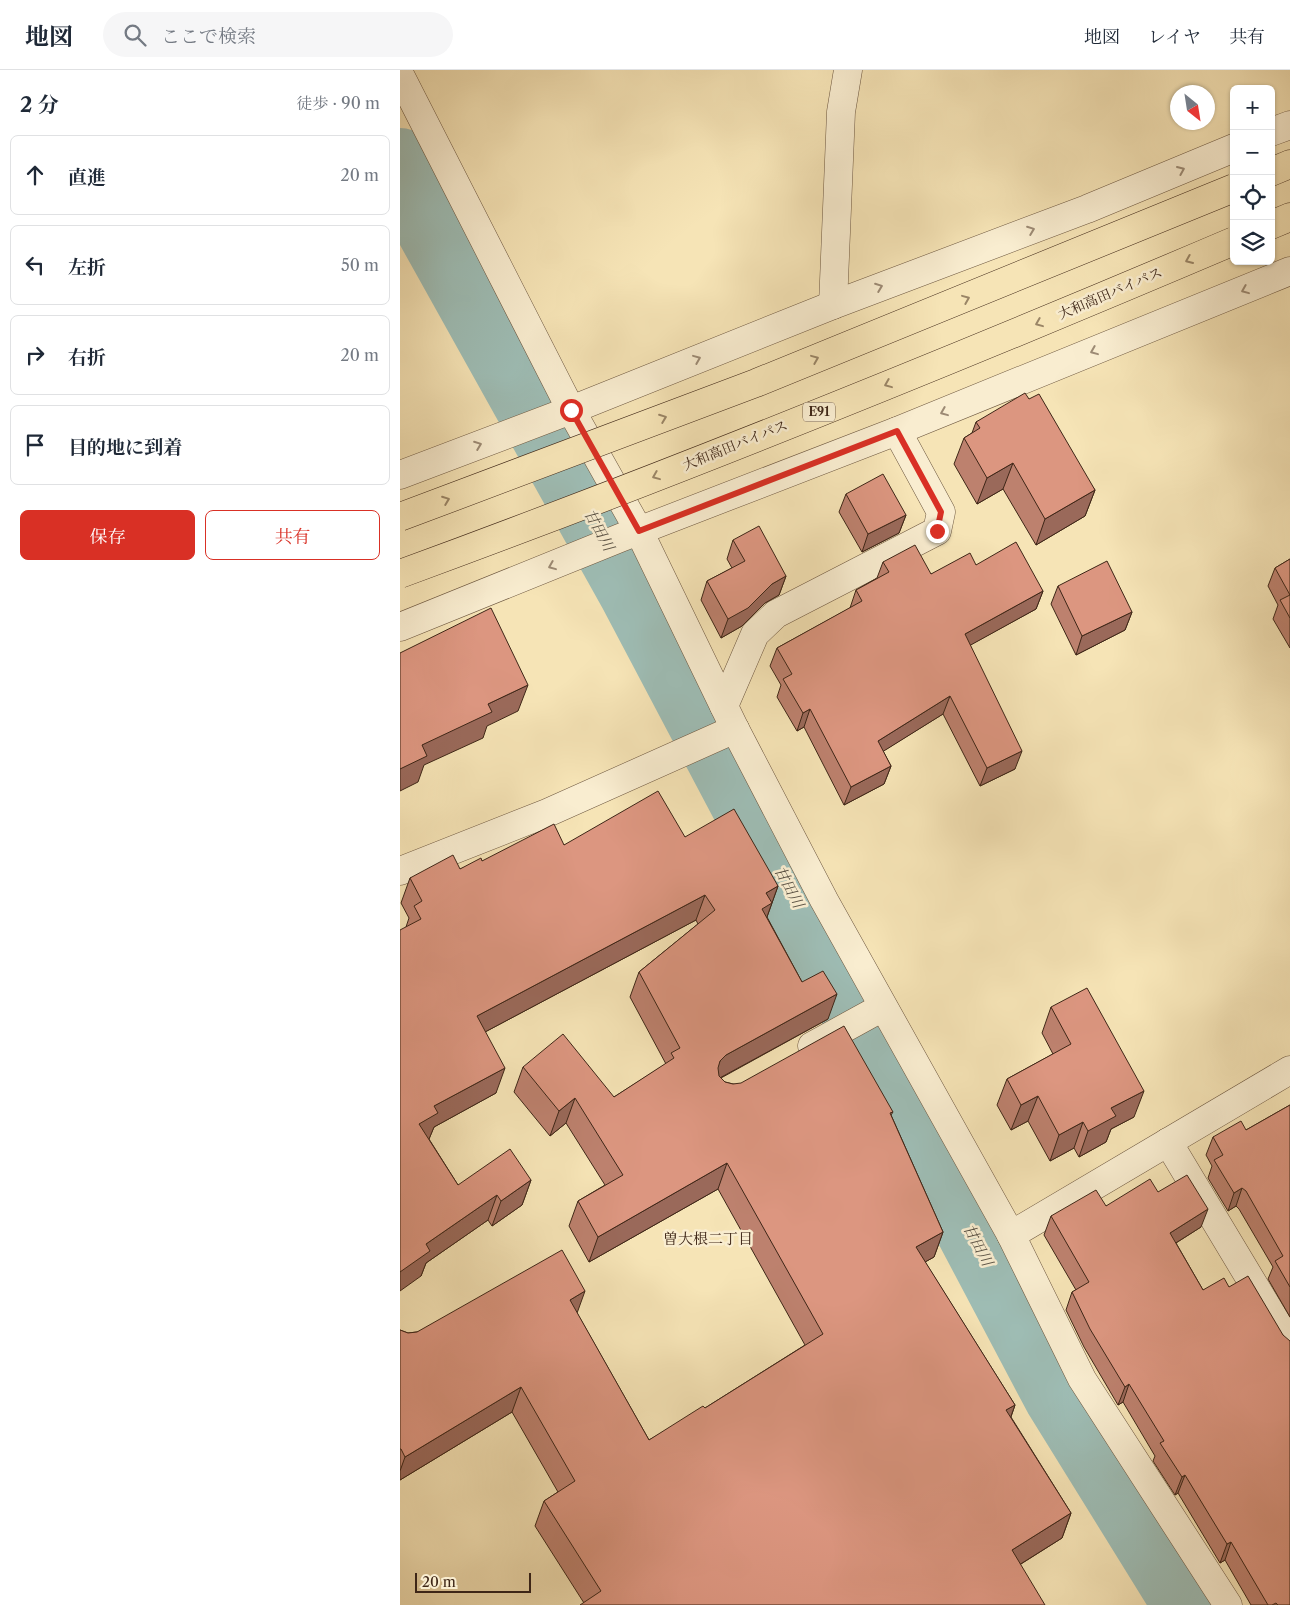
<!DOCTYPE html>
<html lang="ja">
<head>
<meta charset="utf-8">
<style>
  :root { --surface:#fff; --page:#f6f6f7; --text:#1f2937; --muted:#747a83; --line:#e0e1e3; --accent:#d93025 }
  body { margin:0; font-family:"Libre Caslon Text","Noto Serif JP",serif; background:var(--page); color:var(--text) }
  .controls { position:absolute; right:15px; top:15px; display:grid; overflow:hidden; border-radius:8px; box-shadow:0 1px 4px #0004 }
  .controls button { width:45px; height:45px; display:grid; place-items:center; padding:0; border:0; border-bottom:1px solid var(--line); background:var(--surface); color:var(--text); font:25px sans-serif }
  .compass { position:absolute; left:770px; top:15px; width:45px; height:45px; border-radius:50%; background:var(--surface); box-shadow:0 1px 4px #0004; rotate:150deg }
  .scale { position:absolute; left:15px; bottom:12px; width:116px; box-sizing:border-box; padding-left:5px; border:2px solid #3e2617; border-top:0; font-size:14px; line-height:18px; white-space:nowrap; color:#3e2617; -webkit-text-stroke:4px #f9edd0; paint-order:stroke }
  .stop { position:absolute; width:15px; height:15px; margin:-11px; border:4px solid #d93025; border-radius:50%; background:#fff }
  .stop.end { background:#d93025; border-color:#fff; box-shadow:0 1px 5px #0008 }
  .list { margin:0; padding:0; list-style:none }
  h2 { display:flex; justify-content:space-between; align-items:center; height:65px; margin:0; padding:0 20px; font-size:21px }
  h2 small { font-size:16px; font-weight:400; color:var(--muted) }
  .list li { display:grid; grid-template-columns:32px 1fr auto; gap:15px; align-items:center; box-sizing:border-box; height:80px; margin:0 10px 10px; padding:0 10px; border:1px solid var(--line); border-radius:8px }
  .list b { display:block; font-size:19px; white-space:nowrap }
  .list em { font-size:16px; font-style:normal; color:var(--muted) }
  .actions { display:flex; gap:10px; padding:15px 20px }
  .actions a { flex:1; padding:11px 0; border:1px solid var(--accent); border-radius:8px; text-align:center; font-size:18px; color:var(--accent) }
  .actions .main { background:var(--accent); color:#fff }
  .icon { flex:none; width:28px; height:28px; fill:none; stroke:currentColor; stroke-width:2; stroke-linecap:round; stroke-linejoin:round }
  .map { position:relative; flex:none; width:890px; height:1535px; overflow:hidden }
  header { display:flex; align-items:center; gap:30px; box-sizing:border-box; height:70px; padding:0 25px; background:var(--surface); border-bottom:1px solid var(--line) }
  header strong { font-size:24px }
  nav { display:flex; gap:28px; margin-inline-start:auto; font-size:18px }
  .search { width:350px; height:45px; background:var(--page); display:flex; align-items:center; gap:12px; box-sizing:border-box; padding:0 18px; border-radius:28px; color:var(--muted); font-size:19px }
  main { display:flex }
  aside { flex:1; background:var(--surface) }
  .map>svg:first-child { display:block }
</style>
</head>
<body>
<header>
<strong>地図</strong>
<div class="search"><svg class="icon" aria-label="search" viewBox="0 0 24 24"><circle cx="10" cy="10" r="6"/><path d="M15 15l6 6"/></svg>ここで検索</div>
<nav><a>地図</a><a>レイヤ</a><a>共有</a></nav>
</header>
<main>
<aside>
<h2>2 分<small>徒歩 · 90 m</small></h2>
<ul class="list">
<li><svg class="icon" aria-label="ahead" viewBox="0 0 24 24"><path d="M12 20V5M6 11l6-6 6 6"/></svg><div><b>直進</b></div><em>20 m</em></li>
<li><svg class="icon" aria-label="left" viewBox="0 0 24 24"><path d="M17 20v-9H6M10 6l-5 5 5 5"/></svg><div><b>左折</b></div><em>50 m</em></li>
<li><svg class="icon" aria-label="right" viewBox="0 0 24 24"><path d="M7 20v-9h11M14 6l5 5-5 5"/></svg><div><b>右折</b></div><em>20 m</em></li>
<li><svg class="icon" aria-label="arrive" viewBox="0 0 24 24"><path d="M6 21V4h12l-3 4 3 4H6"/></svg><div><b>目的地に到着</b></div></li>
</ul>
<div class="actions"><a class="main">保存</a><a>共有</a></div>
</aside>
<div class="map">
<svg width="890" height="1535" viewBox="0 0 890 1535">
  <rect width="100%" height="100%" fill="#f6e4b6"/>
  <filter id="stains"><feTurbulence type="fractalNoise" baseFrequency=".004" numOctaves="4"/><feColorMatrix values="0 0 0 0 .2 0 0 0 0 .09 0 0 0 0 .02 0 0 0 .5 -.17"/></filter>
  <radialGradient id="worn" r=".72"><stop offset=".6" stop-color="#630" stop-opacity="0"/><stop offset="1" stop-color="#630" stop-opacity=".3"/></radialGradient>
  <g fill="none" stroke-linecap="round" stroke-linejoin="round">
    <path stroke="#9ebdb5" stroke-width="70" d="M 0,93 L 25,148 L 233,521 L 658,1325 L 788,1535"/>
    <g stroke="#6c563f" stroke-width="29">
      <g id="minor">
        <path d="M 0,5 L 171,340 L 239,461 L 335,659 L 424,830 L 611,1165 L 682,1309 L 828,1535"/>
        <path d="M 871,62 L 890,55"/>
        <path d="M 433,235 L 441,42 L 448,0"/>
        <path d="M 0,405 L 171,340 L 433,235 L 687,139 L 834,78"/>
        <path d="M 0,557 L 220,468 L 497,361 L 890,201"/>
        <path d="M 324,636 L 355,564 L 376,544 L 537,461 L 541,442 L 497,361"/>
        <path d="M 0,801 L 147,743 L 335,659"/>
        <path d="M 412,976 L 483,937"/>
        <path d="M 768,1072 L 890,1275"/>
        <path d="M 611,1165 L 890,1000"/>
      </g>
    </g>
    <g stroke="#3e2617" stroke-width="29">
      <g id="highway">
        <path d="M 871,102 L 890,94"/>
        <path d="M 871,155 L 890,147"/>
      </g>
    </g>
    <use href="#minor" stroke="#f9edd0" stroke-width="28"/>
    <use href="#highway" stroke="#f6e4b6" stroke-width="28"/>
    <g stroke="#3e2617" stroke-width="29" stroke-linecap="butt">
      <g id="highway-bridge">
        <path d="M 0,447 L 356,313 L 834,118"/>
        <path d="M 0,504 C 281,401 559,288 834,171"/>
      </g>
    </g>
    <use href="#highway-bridge" stroke="#f6e4b6" stroke-width="28"/>
  </g>
  <g fill="#bd816e" stroke="#3e2617">
    <path d="M 629,329 L 695,420 L 685,446 L 636,475 L 603,419 L 577,434 L 554,394 L 564,368 L 572,363 L 576,352 Z"/>
    <path d="M 446,424 L 506,445 L 499,463 L 462,482 L 439,442 Z"/>
    <path d="M 333,470 L 386,506 L 379,525 L 365,533 L 342,556 L 321,568 L 301,530 L 307,511 L 332,498 L 327,489 Z"/>
    <path d="M 890,489 L 890,578 L 873,549 L 878,535 L 868,516 L 875,498 Z"/>
    <path d="M 483,492 L 531,504 L 576,495 L 643,521 L 636,539 L 570,575 L 615,699 L 580,716 L 543,644 L 483,681 L 491,696 L 484,714 L 444,735 L 404,657 L 397,661 L 377,627 L 381,615 L 370,596 L 377,578 L 450,538 L 456,520 L 477,508 Z"/>
    <path d="M 658,516 L 732,542 L 725,560 L 676,585 L 651,534 Z"/>
    <path d="M 285,767 L 378,816 L 367,847 L 402,912 L 428,949 L 321,1008 L 325,1012 L 333,1014 L 493,1042 L 491,1045 L 543,1162 L 534,1187 L 525,1192 L 615,1335 L 611,1347 L 671,1443 L 662,1468 L 621,1494 L 184,1533 L 135,1456 L 144,1431 L 158,1422 L 112,1342 L 0,1410 L 0,1260 L 8,1263 L 177,1243 L 249,1370 L 305,1338 L 405,1275 L 318,1119 L 189,1192 L 169,1156 L 178,1131 L 205,1115 L 166,1053 L 150,1066 L 114,1022 L 123,997 L 214,1027 L 266,994 L 230,927 L 239,902 L 298,854 L 296,850 L 85,962 L 96,1023 L 34,1057 L 29,1069 L 58,1115 L 131,1110 L 122,1135 L 92,1156 L 88,1150 L 26,1193 L 21,1206 L 6,857 L 9,848 L 1,833 L 10,808 L 60,799 L 82,791 L 164,775 Z"/>
    <path d="M 651,937 L 734,1047 L 711,1059 L 706,1072 L 679,1087 L 674,1078 L 650,1091 L 628,1051 L 611,1060 L 597,1035 L 607,1009 L 653,984 L 642,963 Z"/>
    <path d="M 890,1035 L 890,1247 L 868,1209 L 873,1197 L 839,1139 L 836,1136 L 828,1141 L 808,1108 L 812,1096 L 806,1085 L 813,1067 L 846,1060 Z"/>
    <path d="M 758,1122 L 801,1157 L 776,1173 L 803,1220 L 829,1217 L 883,1265 L 890,1535 L 851,1535 L 825,1490 L 820,1493 L 778,1423 L 775,1425 L 753,1391 L 755,1386 L 723,1332 L 718,1335 L 684,1277 L 666,1240 L 672,1222 L 676,1220 L 644,1165 L 651,1146 L 706,1136 Z"/>
  </g>
  <g fill="#9a695a" stroke="#3e2617">
    <path d="M 613,393 L 603,419 L 577,434 L 587,408 Z"/>
    <path d="M 695,420 L 685,446 L 636,475 L 645,449 Z"/>
    <path d="M 506,445 L 499,463 L 462,482 L 468,464 Z"/>
    <path d="M 386,506 L 379,525 L 365,533 L 342,556 L 321,568 L 328,549 L 372,514 Z"/>
    <path d="M 643,521 L 636,539 L 558,582 L 565,564 Z"/>
    <path d="M 732,542 L 725,560 L 676,585 L 682,566 Z"/>
    <path d="M 128,615 L 118,641 L 87,656 L 83,668 L 24,695 L 18,712 L 0,721 L 0,699 L 22,675 L 88,634 Z"/>
    <path d="M 550,626 L 543,644 L 471,689 L 478,671 Z"/>
    <path d="M 410,639 L 404,657 L 397,661 L 403,643 Z"/>
    <path d="M 622,681 L 615,699 L 580,716 L 587,698 Z"/>
    <path d="M 491,696 L 484,714 L 444,735 L 451,717 Z"/>
    <path d="M 378,816 L 363,858 L 353,864 L 366,823 Z"/>
    <path d="M 305,825 L 296,850 L 68,971 L 77,946 Z"/>
    <path d="M 437,924 L 428,949 L 316,1010 L 310,1016 L 320,991 L 326,985 Z"/>
    <path d="M 105,998 L 96,1023 L 34,1057 L 29,1069 L 10,1079 L 19,1054 L 34,1036 Z"/>
    <path d="M 744,1021 L 734,1047 L 711,1059 L 706,1072 L 679,1087 L 688,1061 L 711,1038 Z"/>
    <path d="M 638,1026 L 628,1051 L 611,1060 L 621,1035 Z"/>
    <path d="M 175,1028 L 166,1053 L 150,1066 L 159,1041 Z"/>
    <path d="M 683,1052 L 674,1078 L 650,1091 L 659,1065 Z"/>
    <path d="M 327,1093 L 318,1119 L 189,1192 L 198,1167 Z"/>
    <path d="M 131,1110 L 122,1135 L 92,1156 L 101,1131 Z"/>
    <path d="M 842,1118 L 836,1136 L 828,1141 L 834,1123 Z"/>
    <path d="M 97,1125 L 88,1150 L 26,1193 L 21,1206 L 0,1221 L 0,1202 L 26,1174 Z"/>
    <path d="M 808,1139 L 801,1157 L 763,1181 L 770,1163 Z"/>
    <path d="M 543,1162 L 534,1187 L 507,1202 L 516,1177 Z"/>
    <path d="M 185,1221 L 176,1246 L 170,1230 Z"/>
    <path d="M 729,1314 L 723,1332 L 718,1335 L 725,1317 Z"/>
    <path d="M 121,1317 L 112,1342 L 0,1410 L 0,1401 L 5,1387 Z"/>
    <path d="M 615,1335 L 606,1360 L 606,1340 Z"/>
    <path d="M 785,1405 L 778,1423 L 775,1425 L 782,1407 Z"/>
    <path d="M 671,1443 L 662,1468 L 603,1505 L 612,1480 Z"/>
    <path d="M 831,1472 L 825,1490 L 820,1493 L 827,1474 Z"/>
  </g>
  <g fill="#dc9680" stroke="#3e2617">
    <path d="M 625,323 L 629,329 L 639,324 L 695,420 L 645,449 L 613,393 L 587,408 L 564,368 L 580,358 L 576,352 Z"/>
    <path d="M 483,404 L 506,445 L 468,464 L 446,424 Z"/>
    <path d="M 359,456 L 386,506 L 372,514 L 348,538 L 328,549 L 307,511 L 345,491 L 333,470 Z"/>
    <path d="M 616,472 L 643,521 L 565,564 L 622,681 L 587,698 L 550,626 L 478,671 L 491,696 L 451,717 L 410,639 L 403,643 L 383,609 L 392,604 L 377,578 L 462,531 L 456,520 L 489,502 L 483,492 L 515,475 L 531,504 L 570,483 L 576,495 Z"/>
    <path d="M 890,489 L 890,548 L 880,530 L 890,525 L 875,498 Z"/>
    <path d="M 707,491 L 732,542 L 682,566 L 658,516 Z"/>
    <path d="M 91,538 L 128,615 L 88,634 L 92,642 L 22,675 L 27,686 L 0,699 L 0,583 Z"/>
    <path d="M 258,721 L 285,767 L 334,739 L 378,816 L 366,823 L 372,833 L 362,839 L 402,912 L 423,901 L 437,924 L 326,985 L 320,991 L 318,998 L 319,1006 L 325,1012 L 333,1014 L 341,1013 L 444,956 L 493,1042 L 490,1043 L 543,1162 L 516,1177 L 615,1335 L 606,1340 L 671,1443 L 612,1480 L 645,1535 L 180,1535 L 201,1521 L 144,1431 L 175,1411 L 121,1317 L 5,1387 L 1,1379 L 0,1379 L 0,1260 L 8,1263 L 17,1262 L 162,1180 L 185,1221 L 170,1230 L 249,1370 L 303,1336 L 305,1338 L 423,1264 L 327,1093 L 198,1167 L 178,1131 L 223,1105 L 175,1028 L 159,1041 L 123,997 L 163,964 L 214,1027 L 274,988 L 271,983 L 280,978 L 239,902 L 315,840 L 305,825 L 77,946 L 105,998 L 34,1036 L 38,1043 L 19,1054 L 58,1115 L 110,1079 L 131,1110 L 101,1131 L 97,1125 L 26,1174 L 30,1181 L 0,1202 L 0,860 L 21,849 L 14,836 L 22,831 L 10,808 L 53,785 L 60,799 L 81,788 L 82,791 L 154,754 L 164,775 Z"/>
    <path d="M 687,918 L 744,1021 L 711,1038 L 716,1046 L 688,1061 L 683,1052 L 659,1065 L 638,1026 L 621,1035 L 607,1009 L 671,974 L 651,937 Z"/>
    <path d="M 890,1035 L 890,1217 L 875,1191 L 883,1186 L 846,1121 L 842,1118 L 834,1123 L 814,1090 L 823,1085 L 813,1067 L 841,1051 L 846,1060 Z"/>
    <path d="M 787,1105 L 808,1139 L 770,1163 L 803,1220 L 824,1208 L 829,1217 L 848,1206 L 883,1265 L 890,1271 L 890,1535 L 878,1535 L 876,1533 L 872,1535 L 868,1535 L 831,1472 L 827,1474 L 785,1405 L 782,1407 L 760,1373 L 764,1371 L 729,1314 L 725,1317 L 690,1259 L 672,1222 L 689,1212 L 651,1146 L 696,1120 L 706,1136 L 750,1109 L 758,1122 Z"/>
  </g>
  <defs><path id="oneway-chevron" d="M-2-3.5L2.5 0L-2 3.5" fill="none" stroke-width="1.6" stroke-linecap="round" stroke-linejoin="round" transform="scale(1.25)"/></defs>
  <g stroke="#9c8a74">
    <use href="#oneway-chevron" transform="translate(781 100) rotate(-23)"/>
    <use href="#oneway-chevron" transform="translate(631 160) rotate(-21)"/>
    <use href="#oneway-chevron" transform="translate(479 217) rotate(-21)"/>
    <use href="#oneway-chevron" transform="translate(845 220) rotate(158)"/>
    <use href="#oneway-chevron" transform="translate(694 281) rotate(158)"/>
    <use href="#oneway-chevron" transform="translate(297 289) rotate(-22)"/>
    <use href="#oneway-chevron" transform="translate(544 342) rotate(158)"/>
    <use href="#oneway-chevron" transform="translate(78 375) rotate(-21)"/>
    <use href="#oneway-chevron" transform="translate(152 496) rotate(158)"/>
  </g>
  <g stroke="#9a8566">
    <use href="#oneway-chevron" transform="translate(789 190) rotate(157)"/>
    <use href="#oneway-chevron" transform="translate(566 229) rotate(-22)"/>
    <use href="#oneway-chevron" transform="translate(639 253) rotate(158)"/>
    <use href="#oneway-chevron" transform="translate(415 289) rotate(-22)"/>
    <use href="#oneway-chevron" transform="translate(488 314) rotate(158)"/>
    <use href="#oneway-chevron" transform="translate(263 348) rotate(-21)"/>
    <use href="#oneway-chevron" transform="translate(256 406) rotate(158)"/>
    <use href="#oneway-chevron" transform="translate(46 430) rotate(-21)"/>
  </g>
  <g fill="none" stroke-linecap="round" stroke-linejoin="round">
    <path stroke="#d93025" stroke-width="6" d="M 171,340 L 239,461 L 497,361 L 541,442 L 537,461"/>
  </g>
  <g text-anchor="middle" stroke-width="5" stroke-linejoin="round" paint-order="stroke">
    <rect fill="#f9edd0" stroke="#76624e" stroke-width="1" x="403" y="332.5" width="32" height="19" rx="4"/>
    <g font-size="12" font-weight="bold" fill="#3e2617">
      <text x="419" y="346">E91</text>
    </g>
    <g font-size="14" fill="#3e2617" stroke="#f9edd0">
      <text transform="translate(710 223) rotate(-23)" y="5">大和高田バイパス</text>
      <text transform="translate(335 375) rotate(-22)" y="5">大和高田バイパス</text>
    </g>
    <g font-size="15" font-style="italic" fill="#5b5346" stroke="#f9edd0">
      <text transform="translate(199 460) rotate(61)" y="5">甘田川</text>
      <text transform="translate(389 817) rotate(62)" y="5">甘田川</text>
      <text transform="translate(578 1175) rotate(62)" y="5">甘田川</text>
    </g>
    <g font-size="15" fill="#3e2617" stroke="#f9edd0">
      <text x="308" y="1174">曽大根二丁目</text>
    </g>
  </g>
  <rect width="100%" height="100%" filter="url(#stains)"/>
  <rect width="100%" height="100%" fill="url(#worn)"/>
</svg>
<div class="controls">
<button>+</button>
<button>−</button>
<button><svg class="icon" aria-label="locate" viewBox="0 0 24 24"><circle cx="12" cy="12" r="6"/><path d="M12 2v4M12 18v4M2 12h4M18 12h4"/></svg></button>
<button><svg class="icon" aria-label="layers" viewBox="0 0 24 24"><path d="M12 4l9 5-9 5-9-5zM3 14l9 5 9-5"/></svg></button>
</div>
<svg class="compass" viewBox="-18 -18 36 36"><path d="M0-13l5 13h-10z" fill="#e53935"/><path d="M0 13l5-13h-10z" fill="#747a83"/></svg>
<div class="scale">20 m</div>
<div class="stop" style="left:171px;top:340px"></div>
<div class="stop end" style="left:537px;top:461px"></div>
</div>
</main>
</body>
</html>
